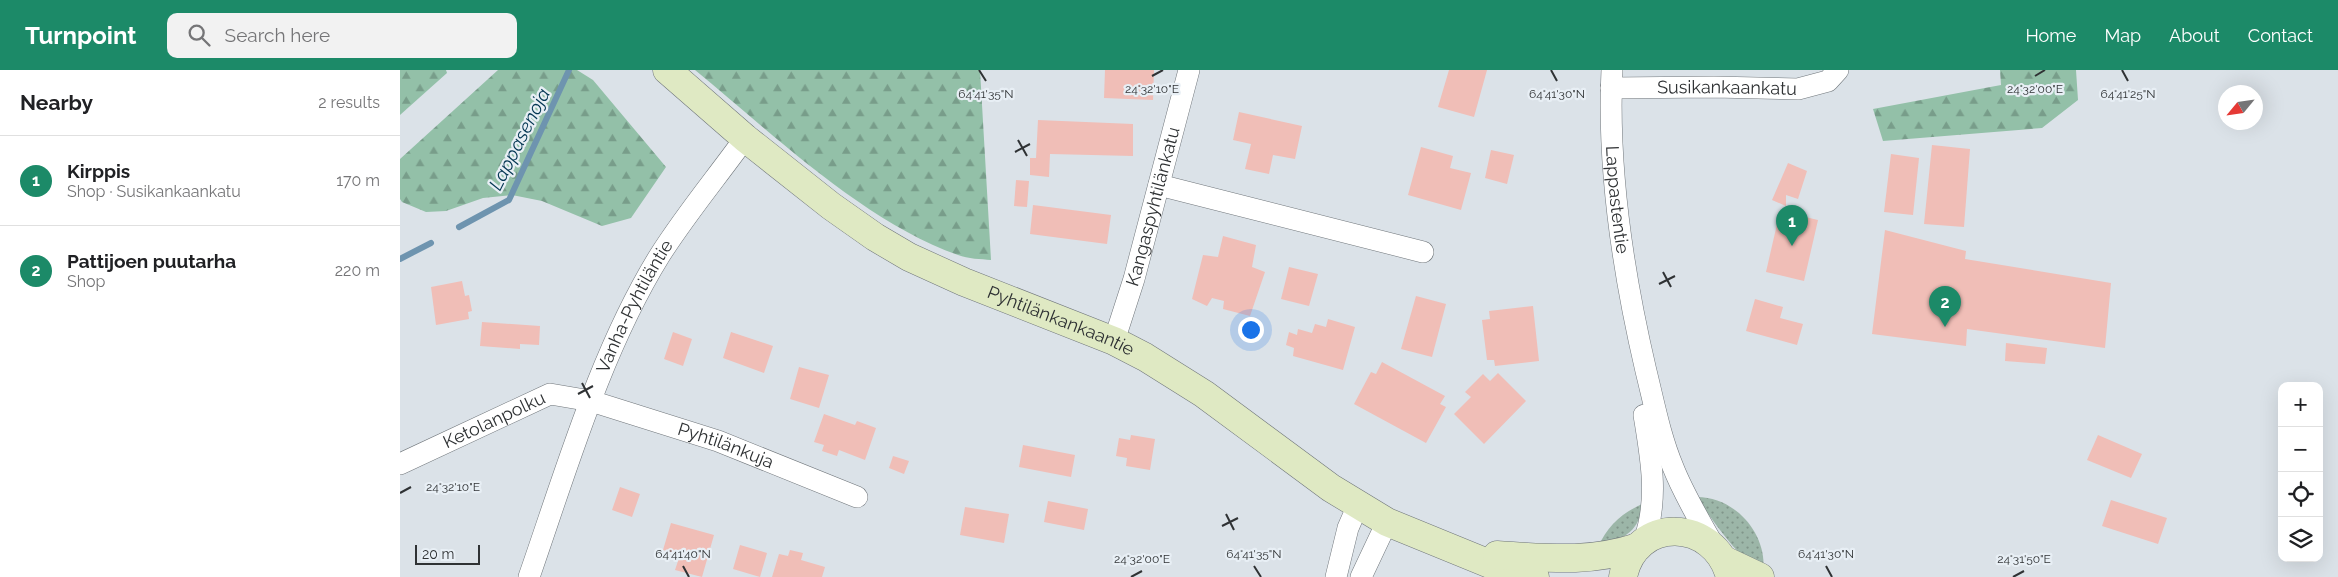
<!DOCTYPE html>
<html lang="en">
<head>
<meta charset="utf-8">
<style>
  :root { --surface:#fff; --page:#f2f2f2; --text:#202124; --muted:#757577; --line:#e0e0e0; --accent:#1c8a68 }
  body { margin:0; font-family:Raleway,sans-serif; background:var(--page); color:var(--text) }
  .controls { position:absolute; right:15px; bottom:15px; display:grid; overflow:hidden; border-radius:10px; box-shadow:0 5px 20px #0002 }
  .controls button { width:45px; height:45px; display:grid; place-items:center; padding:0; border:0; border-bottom:1px solid var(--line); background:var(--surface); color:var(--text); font:25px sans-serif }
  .compass { position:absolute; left:1818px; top:15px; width:45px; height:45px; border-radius:50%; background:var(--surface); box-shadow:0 5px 20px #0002; rotate:241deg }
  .scale { position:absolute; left:15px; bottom:12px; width:65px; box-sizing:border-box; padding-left:5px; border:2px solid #2f3234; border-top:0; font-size:14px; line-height:18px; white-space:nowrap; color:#2f3234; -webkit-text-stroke:4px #e8eff5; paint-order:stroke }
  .you { position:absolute; left:850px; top:259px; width:18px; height:18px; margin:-12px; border:4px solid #fff; border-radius:50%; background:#1a73e8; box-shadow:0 0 0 8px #1a73e833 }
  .badge { display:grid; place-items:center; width:32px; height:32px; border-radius:50%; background:var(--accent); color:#fff; font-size:16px; font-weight:700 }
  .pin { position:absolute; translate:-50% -41px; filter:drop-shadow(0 1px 2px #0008) }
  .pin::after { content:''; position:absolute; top:26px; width:18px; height:15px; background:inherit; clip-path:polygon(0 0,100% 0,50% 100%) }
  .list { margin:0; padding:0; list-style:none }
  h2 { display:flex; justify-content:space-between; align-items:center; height:65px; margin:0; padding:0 20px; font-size:21px }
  h2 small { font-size:16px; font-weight:400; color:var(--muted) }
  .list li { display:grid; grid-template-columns:32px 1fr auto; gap:15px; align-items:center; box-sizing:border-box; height:90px; padding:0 20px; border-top:1px solid var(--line) }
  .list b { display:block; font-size:19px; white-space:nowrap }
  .list p { margin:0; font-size:16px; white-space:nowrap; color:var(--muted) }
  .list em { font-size:16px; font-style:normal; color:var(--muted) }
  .icon { flex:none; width:28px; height:28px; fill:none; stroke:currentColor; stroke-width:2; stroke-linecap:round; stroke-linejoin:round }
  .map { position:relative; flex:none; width:1938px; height:507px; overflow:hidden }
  header { display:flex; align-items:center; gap:30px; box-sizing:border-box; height:70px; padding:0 25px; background:var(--accent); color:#fff }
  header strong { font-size:24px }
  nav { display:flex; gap:28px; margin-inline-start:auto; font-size:18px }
  .search { width:350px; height:45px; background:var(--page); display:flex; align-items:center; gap:12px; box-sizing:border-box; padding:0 18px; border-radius:10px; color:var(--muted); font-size:19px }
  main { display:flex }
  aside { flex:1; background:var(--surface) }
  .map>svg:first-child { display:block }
</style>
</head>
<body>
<header>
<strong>Turnpoint</strong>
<div class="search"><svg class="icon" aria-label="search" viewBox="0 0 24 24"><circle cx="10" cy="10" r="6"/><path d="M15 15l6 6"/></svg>Search here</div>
<nav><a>Home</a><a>Map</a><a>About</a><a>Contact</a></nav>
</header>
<main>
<aside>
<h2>Nearby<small>2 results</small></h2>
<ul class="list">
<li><span class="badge">1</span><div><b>Kirppis</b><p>Shop · Susikankaankatu</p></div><em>170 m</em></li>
<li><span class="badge">2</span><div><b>Pattijoen puutarha</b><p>Shop</p></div><em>220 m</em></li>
</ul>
</aside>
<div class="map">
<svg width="1938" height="507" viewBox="0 0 1938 507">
  <defs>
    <pattern id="grass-dots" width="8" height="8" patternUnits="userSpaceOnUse" patternTransform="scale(1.25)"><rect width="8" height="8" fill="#9cb6a8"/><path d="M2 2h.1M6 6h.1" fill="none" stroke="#80958a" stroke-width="1.8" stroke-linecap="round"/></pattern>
    <pattern id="forest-firs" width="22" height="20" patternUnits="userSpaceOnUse" patternTransform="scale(1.25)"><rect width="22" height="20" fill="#93c0a8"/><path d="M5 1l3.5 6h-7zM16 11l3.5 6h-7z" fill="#789d8a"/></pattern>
  </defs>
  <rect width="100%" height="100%" fill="#dbe2e8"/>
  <g fill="url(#grass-dots)">
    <path d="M 1297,427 C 1336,427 1368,465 1363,502 C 1341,492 1311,449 1297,427 Z"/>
    <path d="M 1244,433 C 1237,464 1226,467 1198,477 C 1208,455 1222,443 1244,433 Z"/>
  </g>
  <g fill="url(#forest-firs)">
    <path d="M 0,0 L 46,0 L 47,3 L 0,45 Z"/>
    <path d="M 98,0 L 177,0 L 193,10 L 266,97 L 231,148 L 202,156 L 142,131 L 112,125 L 83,128 L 46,141 L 26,142 L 2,132 L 0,129 L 0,89 Z"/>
    <path d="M 295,0 L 580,0 L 591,190 C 581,189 568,189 558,185 C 464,152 372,63 295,0 Z"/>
    <path d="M 1600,0 L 1676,0 L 1678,30 L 1642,58 L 1483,71 L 1473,39 L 1601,15 Z"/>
  </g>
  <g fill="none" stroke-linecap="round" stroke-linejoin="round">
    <g stroke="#6e94af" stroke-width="6">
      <path d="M 59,157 L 109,130 L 169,0"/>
      <path d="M 0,189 L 31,173"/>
    </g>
  </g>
  <g fill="#f0beb7">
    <path d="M 705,0 L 754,0 L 753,30 L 704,28 Z"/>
    <path d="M 1049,0 L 1087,0 L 1074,47 L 1038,37 Z"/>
    <path d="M 839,42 L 902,56 L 895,89 L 873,85 L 869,104 L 845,99 L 851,74 L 833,70 Z"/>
    <path d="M 638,50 L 733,54 L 733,86 L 650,84 L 649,107 L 630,105 L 630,88 L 636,88 Z"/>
    <path d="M 1532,75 L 1570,79 L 1564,157 L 1524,154 Z"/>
    <path d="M 1021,77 L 1053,86 L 1050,98 L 1071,103 L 1061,140 L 1008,125 Z"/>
    <path d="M 1091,80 L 1114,85 L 1107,114 L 1085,108 Z"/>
    <path d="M 1491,84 L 1519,88 L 1513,145 L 1484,142 Z"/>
    <path d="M 1388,93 L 1407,101 L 1398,129 L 1386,125 L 1386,136 L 1372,130 Z"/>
    <path d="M 616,110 L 629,111 L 627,137 L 614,136 Z"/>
    <path d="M 633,135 L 711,145 L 707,174 L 630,164 Z"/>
    <path d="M 1380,141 L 1418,150 L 1404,211 L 1366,202 Z"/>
    <path d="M 1485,160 L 1566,181 L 1565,189 L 1711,213 L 1705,278 L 1567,259 L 1566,276 L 1472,264 Z"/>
    <path d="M 823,166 L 856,175 L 852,197 L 865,202 L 850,246 L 823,239 L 824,231 L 812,228 L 807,236 L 792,229 L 803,185 L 818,187 Z"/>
    <path d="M 889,197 L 918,204 L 909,236 L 881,229 Z"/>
    <path d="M 62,211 L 65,226 L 69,225 L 72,241 L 68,242 L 69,249 L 36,255 L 31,217 Z"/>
    <path d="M 1016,226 L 1046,234 L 1032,287 L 1001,279 Z"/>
    <path d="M 1355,229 L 1383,237 L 1380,248 L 1403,254 L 1397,275 L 1346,261 Z"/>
    <path d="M 1133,236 L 1139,291 L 1095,296 L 1094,290 L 1087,290 L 1082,250 L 1090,249 L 1089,241 Z"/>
    <path d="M 928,249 L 955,257 L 943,300 L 893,286 L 894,278 L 886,275 L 889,262 L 897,265 L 898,259 L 912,263 L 915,254 L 926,257 Z"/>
    <path d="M 82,252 L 140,256 L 139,275 L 120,274 L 120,279 L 80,276 Z"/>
    <path d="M 273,262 L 292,269 L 283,296 L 264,289 Z"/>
    <path d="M 331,262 L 373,276 L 364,303 L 323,288 Z"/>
    <path d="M 1606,273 L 1647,278 L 1645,294 L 1605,291 Z"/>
    <path d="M 982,292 L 1045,326 L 1040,334 L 1046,337 L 1026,373 L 954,334 L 971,302 L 976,304 Z"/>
    <path d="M 399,297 L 429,305 L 419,338 L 390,329 Z"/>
    <path d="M 1098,303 L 1126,331 L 1084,374 L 1054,344 L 1071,327 L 1065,322 L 1083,304 L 1090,311 Z"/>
    <path d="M 424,344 L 455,355 L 457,351 L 476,358 L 465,390 L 439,380 L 437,386 L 422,381 L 424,375 L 414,372 Z"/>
    <path d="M 731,365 L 755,369 L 750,400 L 726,396 L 727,388 L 716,386 L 719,368 L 730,370 Z"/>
    <path d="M 1698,365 L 1742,384 L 1731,408 L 1687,390 Z"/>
    <path d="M 623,375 L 675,385 L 671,407 L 619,397 Z"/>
    <path d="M 493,386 L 509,391 L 504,404 L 489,398 Z"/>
    <path d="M 220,417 L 240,424 L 232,447 L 212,440 Z"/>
    <path d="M 1711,430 L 1767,448 L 1758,474 L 1702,456 Z"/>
    <path d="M 648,431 L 688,439 L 684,460 L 644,452 Z"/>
    <path d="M 565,437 L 609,444 L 604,473 L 560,465 Z"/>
    <path d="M 271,453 L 314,465 L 302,507 L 275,500 L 280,485 L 263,480 Z"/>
    <path d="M 340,475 L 367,483 L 360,507 L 333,499 Z"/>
    <path d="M 390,480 L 403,483 L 401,490 L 425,497 L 422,507 L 372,507 L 379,484 L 388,486 Z"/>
  </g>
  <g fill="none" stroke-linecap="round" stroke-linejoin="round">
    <g stroke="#70767b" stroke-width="22">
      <g id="street">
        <path id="s1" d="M 1212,0 C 1207,101 1223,203 1246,301 C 1254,333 1260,366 1273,397 C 1284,425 1300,451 1315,478"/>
        <path id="s2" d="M 1211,18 L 1314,17 L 1398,19 L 1428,11 L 1438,0"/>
        <path d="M 759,115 L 1023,182"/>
        <path id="s3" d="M 714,271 L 734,209 L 789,0"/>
        <path d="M 1244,345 C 1251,388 1259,429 1244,471"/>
        <path id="s4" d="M 0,394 L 150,324 L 191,331 L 318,371 L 457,427"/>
        <path id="s5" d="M 129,507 C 166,401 201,280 260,185 C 286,144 317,107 345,68"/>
        <path d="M 936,507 L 948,458 L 958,435"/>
        <path d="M 961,507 L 987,452"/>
      </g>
    </g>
    <g stroke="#70767b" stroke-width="29">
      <g id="secondary">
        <path id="s6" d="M 267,0 L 345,68 L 431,136 L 475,167 L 509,187 L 564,212 L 714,271 L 745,287 L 804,324 L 931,418 L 987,452 L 1102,499 L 1135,507"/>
        <path d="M 1097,485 C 1147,488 1190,493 1238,477"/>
        <path d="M 1324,490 L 1360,507"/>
        <path d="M 1223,507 C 1235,445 1315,448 1330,507"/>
      </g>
    </g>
    <use href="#street" stroke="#fff" stroke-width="21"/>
    <use href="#secondary" stroke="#dfe9c3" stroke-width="28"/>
  </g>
  <path fill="none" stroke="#2f3234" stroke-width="2" d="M 579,0 L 586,11M 1151,0 L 1157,11M 1722,0 L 1728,11M 752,6 L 763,0M 1635,6 L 1645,0M 618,70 L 627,86M 615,82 L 630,74M 1263,202 L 1271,217M 1259,214 L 1275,206M 182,313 L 190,328M 178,324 L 193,316M 0,423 L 11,417M 826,444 L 834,460M 822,456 L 838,448M 283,496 L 289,507M 854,496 L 861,507M 1426,496 L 1432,507M 731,507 L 742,501M 1613,507 L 1624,501"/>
  <g text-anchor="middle" stroke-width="4.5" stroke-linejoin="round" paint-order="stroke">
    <g font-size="18" fill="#2f3234" stroke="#e8eff5">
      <text dy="6" stroke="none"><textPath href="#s2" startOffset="116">Susikankaankatu</textPath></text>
      <text dy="6" stroke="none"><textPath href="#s1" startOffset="130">Lappastentie</textPath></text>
      <text dy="6" stroke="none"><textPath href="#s3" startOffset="140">Kangaspyhtilänkatu</textPath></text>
      <text dy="6" stroke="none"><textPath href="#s5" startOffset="291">Vanha-Pyhtiläntie</textPath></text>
      <text dy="6" stroke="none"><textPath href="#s6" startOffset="471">Pyhtilänkankaantie</textPath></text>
      <text dy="6" stroke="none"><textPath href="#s4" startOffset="104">Ketolanpolku</textPath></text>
      <text dy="6" stroke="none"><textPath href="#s4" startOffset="349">Pyhtilänkuja</textPath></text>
    </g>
    <g font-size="19" font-style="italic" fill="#033652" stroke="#e8eff5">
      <text transform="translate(119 69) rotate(-63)" y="7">Lappasenoja</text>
    </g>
  </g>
  <g font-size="12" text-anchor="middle" fill="#2f3234" stroke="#e8eff5" stroke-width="4.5" stroke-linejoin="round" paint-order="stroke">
    <text x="752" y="23">24°32'10"E</text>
    <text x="1635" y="23">24°32'00"E</text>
    <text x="586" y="28">64°41'35"N</text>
    <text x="1157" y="28">64°41'30"N</text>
    <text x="1728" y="28">64°41'25"N</text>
    <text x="53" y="421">24°32'10"E</text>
    <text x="283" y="488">64°41'40"N</text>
    <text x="854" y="488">64°41'35"N</text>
    <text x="1426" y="488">64°41'30"N</text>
    <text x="742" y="493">24°32'00"E</text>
    <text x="1624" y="493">24°31'50"E</text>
  </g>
</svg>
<div class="controls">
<button>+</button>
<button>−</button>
<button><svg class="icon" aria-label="locate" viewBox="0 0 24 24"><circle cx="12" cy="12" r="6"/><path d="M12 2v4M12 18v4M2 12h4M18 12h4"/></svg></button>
<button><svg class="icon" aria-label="layers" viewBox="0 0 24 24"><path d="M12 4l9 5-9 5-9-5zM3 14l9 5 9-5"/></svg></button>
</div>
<svg class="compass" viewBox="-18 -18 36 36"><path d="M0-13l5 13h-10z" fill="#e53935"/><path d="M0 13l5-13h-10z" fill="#757577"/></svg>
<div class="scale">20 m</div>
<div class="you"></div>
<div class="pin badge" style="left:1392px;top:176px">1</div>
<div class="pin badge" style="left:1545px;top:257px">2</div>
</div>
</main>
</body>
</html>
